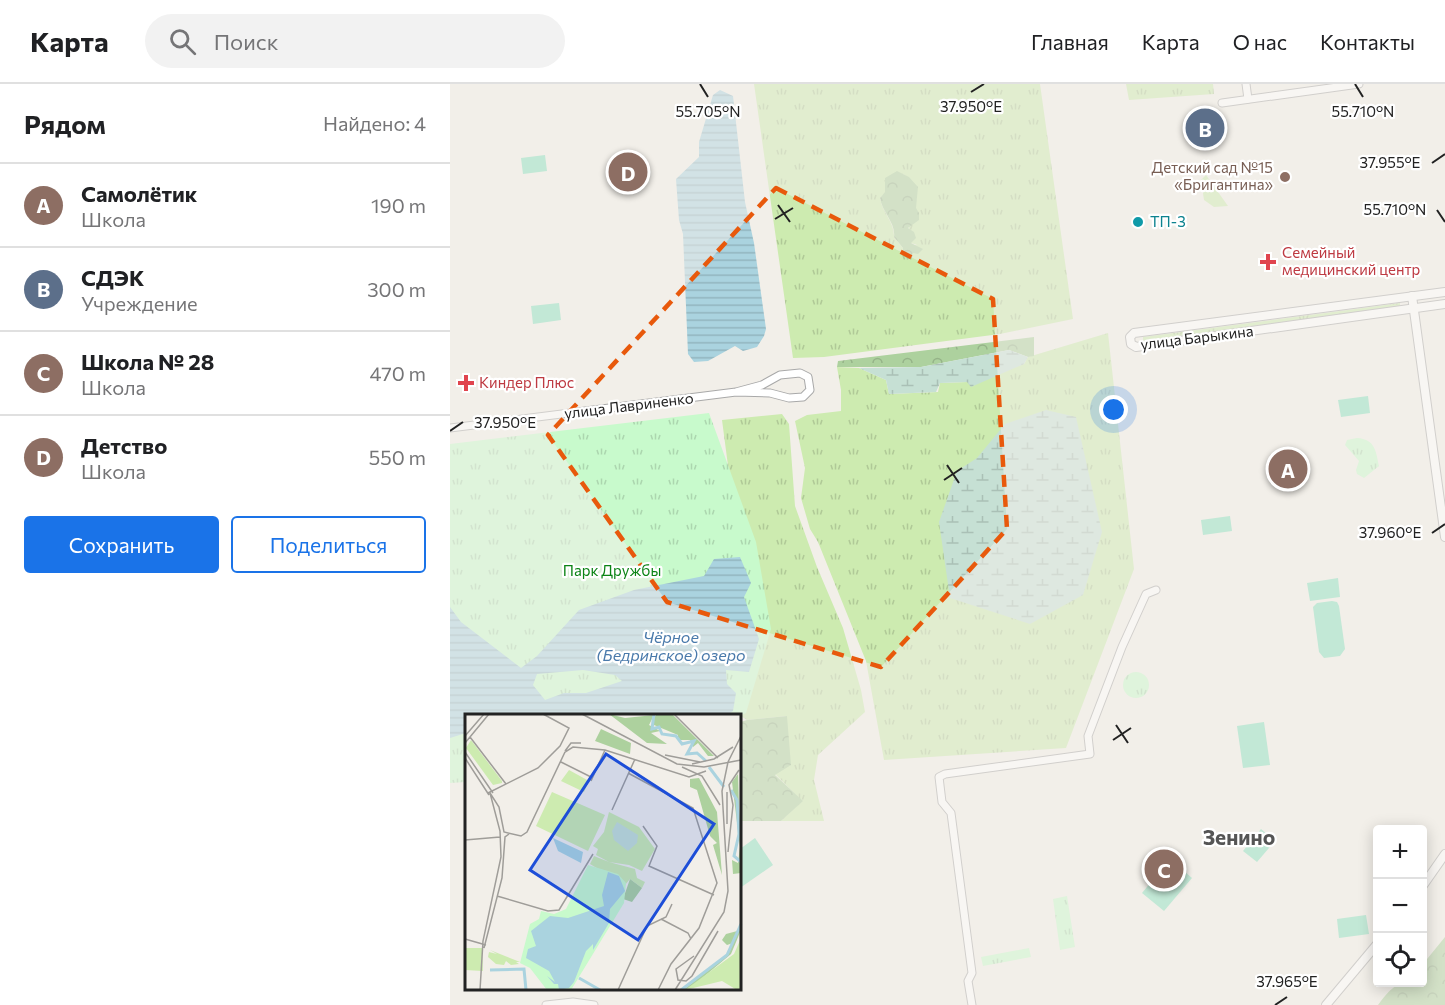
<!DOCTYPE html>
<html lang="ru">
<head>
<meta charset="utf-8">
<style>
  :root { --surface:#fff; --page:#f2f2f2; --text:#202124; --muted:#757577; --line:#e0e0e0; --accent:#1a73e8 }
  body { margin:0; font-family:Commissioner,sans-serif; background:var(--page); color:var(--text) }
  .controls { position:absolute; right:18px; bottom:18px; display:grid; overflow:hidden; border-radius:6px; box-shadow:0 3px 15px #0003 }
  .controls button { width:54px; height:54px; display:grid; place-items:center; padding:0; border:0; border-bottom:2px solid var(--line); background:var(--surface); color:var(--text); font:30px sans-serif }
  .you { position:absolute; left:664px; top:326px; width:21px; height:21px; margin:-15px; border:4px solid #fff; border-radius:50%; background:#1a73e8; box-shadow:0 0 0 9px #1a73e833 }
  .badge { display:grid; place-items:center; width:39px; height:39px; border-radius:50%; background:var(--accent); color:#fff; font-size:20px; font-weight:700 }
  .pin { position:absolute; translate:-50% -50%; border:3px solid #fff; box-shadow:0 2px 6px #0006 }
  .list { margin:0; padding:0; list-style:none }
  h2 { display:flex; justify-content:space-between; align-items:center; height:78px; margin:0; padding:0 24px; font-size:26px }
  h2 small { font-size:20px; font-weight:400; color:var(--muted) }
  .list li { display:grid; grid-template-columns:39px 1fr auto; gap:18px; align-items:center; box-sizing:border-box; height:84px; padding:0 24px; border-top:2px solid var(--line) }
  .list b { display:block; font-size:22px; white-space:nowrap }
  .list p { margin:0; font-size:20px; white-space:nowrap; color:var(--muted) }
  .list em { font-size:20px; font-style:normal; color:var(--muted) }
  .actions { display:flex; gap:12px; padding:18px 24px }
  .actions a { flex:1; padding:14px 0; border:2px solid var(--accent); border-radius:6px; text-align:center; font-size:21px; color:var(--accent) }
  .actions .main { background:var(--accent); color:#fff }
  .icon { flex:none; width:33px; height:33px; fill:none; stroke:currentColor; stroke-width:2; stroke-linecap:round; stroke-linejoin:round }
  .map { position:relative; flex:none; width:995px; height:921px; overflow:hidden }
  header { display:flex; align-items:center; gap:36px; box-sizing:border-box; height:84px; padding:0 30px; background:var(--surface); border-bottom:2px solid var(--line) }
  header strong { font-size:28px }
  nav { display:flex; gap:33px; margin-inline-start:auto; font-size:21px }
  .search { width:420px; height:54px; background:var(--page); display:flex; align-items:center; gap:15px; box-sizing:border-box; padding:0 21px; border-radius:33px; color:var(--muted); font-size:22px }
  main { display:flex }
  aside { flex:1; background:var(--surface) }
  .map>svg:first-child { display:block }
</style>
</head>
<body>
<header>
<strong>Карта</strong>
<div class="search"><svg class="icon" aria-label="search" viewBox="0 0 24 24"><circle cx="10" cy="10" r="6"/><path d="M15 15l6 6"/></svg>Поиск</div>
<nav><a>Главная</a><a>Карта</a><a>О нас</a><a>Контакты</a></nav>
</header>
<main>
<aside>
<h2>Рядом<small>Найдено: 4</small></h2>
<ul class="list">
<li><span class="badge" style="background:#8d6e63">A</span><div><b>Самолётик</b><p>Школа</p></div><em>190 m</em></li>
<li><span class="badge" style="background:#5c6f8a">B</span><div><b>СДЭК</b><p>Учреждение</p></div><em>300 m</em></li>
<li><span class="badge" style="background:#8d6e63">C</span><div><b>Школа № 28</b><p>Школа</p></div><em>470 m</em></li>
<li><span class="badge" style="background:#8d6e63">D</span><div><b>Детство</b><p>Школа</p></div><em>550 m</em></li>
</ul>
<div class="actions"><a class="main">Сохранить</a><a>Поделиться</a></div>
</aside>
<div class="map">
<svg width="995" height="921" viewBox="0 0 995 921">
  <defs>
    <pattern id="grass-tufts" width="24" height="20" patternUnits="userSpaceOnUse" patternTransform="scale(1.5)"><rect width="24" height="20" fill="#cdebb0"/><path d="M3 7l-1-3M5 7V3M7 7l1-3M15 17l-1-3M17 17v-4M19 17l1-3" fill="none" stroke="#b0c997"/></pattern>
    <pattern id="forest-crowns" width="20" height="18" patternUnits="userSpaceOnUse" patternTransform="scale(1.5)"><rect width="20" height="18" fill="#add19e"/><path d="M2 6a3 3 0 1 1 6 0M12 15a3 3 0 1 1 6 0" fill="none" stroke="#95b388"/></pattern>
    <pattern id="wetland-marsh" width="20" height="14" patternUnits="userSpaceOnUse" patternTransform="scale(1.5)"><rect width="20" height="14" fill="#c6e0d4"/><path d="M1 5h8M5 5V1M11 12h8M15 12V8" fill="none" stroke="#aac0b6"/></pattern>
    <pattern id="park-tufts" width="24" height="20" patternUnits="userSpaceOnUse" patternTransform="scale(1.5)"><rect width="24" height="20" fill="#c8facc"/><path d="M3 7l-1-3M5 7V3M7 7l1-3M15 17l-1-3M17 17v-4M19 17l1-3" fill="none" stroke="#acd6af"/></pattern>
    <pattern id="water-rules" width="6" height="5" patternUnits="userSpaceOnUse" patternTransform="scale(1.5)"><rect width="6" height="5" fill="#aad3df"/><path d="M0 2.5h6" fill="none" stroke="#92b5bf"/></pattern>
  </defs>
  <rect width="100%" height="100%" fill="#f2efe9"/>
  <g fill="url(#grass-tufts)" fill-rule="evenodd">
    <path d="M 304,0 L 590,0 L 623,235 L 550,250 L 374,273 L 343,274 ZM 453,90 C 479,107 461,121 459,144 C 458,148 460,154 461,159 L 467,161 L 453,164 L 444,153 C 445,139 432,128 430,114 Z"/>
    <path d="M 676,0 L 763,0 L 764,10 L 679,16 Z"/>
    <path d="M 756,91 L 778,122 L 764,123 L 754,116 L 751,96 Z"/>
    <path d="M 950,219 L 950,222 L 693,257 L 693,253 Z"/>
    <path d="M 658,249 L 684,485 L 616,664 L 434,676 L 416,577 L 368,458 L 360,445 L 351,414 L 355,384 L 345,337 L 357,331 L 391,327 L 391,306 L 387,283 L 409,284 L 436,296 L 439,310 L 488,308 L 490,299 L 517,298 L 574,280 L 578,273 Z"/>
    <path d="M 332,330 L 339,340 L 345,422 L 367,483 L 393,544 L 411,606 L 415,628 L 368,671 L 364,696 L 374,737 L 331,737 L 352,717 L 325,690 L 337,632 L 297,636 L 283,627 L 290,473 L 272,336 Z"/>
  </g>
  <g fill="url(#forest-crowns)">
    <path d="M 447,87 L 459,93 L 468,103 L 466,124 L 469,129 L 469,136 L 458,144 L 464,148 L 466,154 L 461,159 L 473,165 L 468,170 L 463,169 L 459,175 L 453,172 L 453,164 L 444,153 C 446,139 432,128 430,114 L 435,108 L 435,94 Z"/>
    <path d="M 584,253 L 584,272 L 578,273 L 559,266 L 471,283 L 387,283 L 388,277 Z"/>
    <path d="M 337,632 L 341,681 L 325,691 L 353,717 L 331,737 L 290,737 L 290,638 L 297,636 Z"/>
    <path d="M 995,853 L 995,921 L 928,921 C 943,901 947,898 972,898 L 973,880 Z"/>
  </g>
  <g fill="url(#wetland-marsh)">
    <path d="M 559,266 L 578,273 L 574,280 L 521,303 L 517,298 L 490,299 L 486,308 L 439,310 L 436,296 L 409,284 L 471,283 Z"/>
    <path d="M 596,326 L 626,333 L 652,448 L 633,511 L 580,540 L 500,514 L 489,438 L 507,387 L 527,374 L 555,340 Z"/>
  </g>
  <g fill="url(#park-tufts)">
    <path d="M 259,329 L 306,458 L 321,545 L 296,629 L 289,632 L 16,632 L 16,698 L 0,699 L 0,360 Z"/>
    <path d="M 907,354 C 925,355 926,367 929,382 L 914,394 L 907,390 L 906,386 L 909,377 L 895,361 L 897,356 Z"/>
    <circle cx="686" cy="601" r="13"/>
    <path d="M 617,812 L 625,863 L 610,866 L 603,815 Z"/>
    <path d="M 579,864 L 581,873 L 533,882 L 531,873 Z"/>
  </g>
  <g fill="#88e0be">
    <path d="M 95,71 L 97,87 L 73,90 L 71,74 Z"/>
    <path d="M 109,219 L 111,236 L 83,240 L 81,222 Z"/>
    <path d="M 918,312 L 920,329 L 891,333 L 888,316 Z"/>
    <path d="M 780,432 L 782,447 L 753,451 L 751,436 Z"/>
    <path d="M 888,494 L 890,513 L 860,517 L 857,499 Z"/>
    <path d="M 882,517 L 887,518 L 889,522 L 895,565 L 890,572 L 874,574 L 869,568 L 863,523 L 867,519 Z"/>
    <path d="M 814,638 L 820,681 L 793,684 L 787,642 Z"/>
    <path d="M 811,745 L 825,757 L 807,778 L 793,767 Z"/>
    <path d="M 305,754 L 323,781 L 290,804 L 290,765 Z"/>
    <path d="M 720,775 L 742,794 L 714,827 L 692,809 Z"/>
    <path d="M 916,831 L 919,850 L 889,854 L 887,835 Z"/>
  </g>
  <g fill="url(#water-rules)" fill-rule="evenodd">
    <path d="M 270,6 L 283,12 L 295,118 L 304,159 L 316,245 L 314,252 L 307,263 L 293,267 L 285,262 L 258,277 L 244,278 L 238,270 L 233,150 L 229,136 L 226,95 L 249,73 L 249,58 L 263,11 Z"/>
    <path d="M 290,473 L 301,499 L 294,513 L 309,555 L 299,588 L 276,586 L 277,600 L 286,609 L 283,627 L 275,632 L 16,632 L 16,649 L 0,654 L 0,523 L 11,538 L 71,584 L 87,572 L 129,526 L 184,506 L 254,492 L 264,475 ZM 133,586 L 165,591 L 172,597 L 136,609 L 114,609 L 95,616 L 83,601 L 87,590 Z"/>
  </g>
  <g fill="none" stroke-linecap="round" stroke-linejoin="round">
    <g stroke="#a9a9a9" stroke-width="9">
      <g id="minor">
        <path d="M 796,0 L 798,15"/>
        <path d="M 772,19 L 909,0"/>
        <path d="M 0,344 L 286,308 L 312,301 L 330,291 L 350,289 L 358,293 L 360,306 L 353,313 L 339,314 L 320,309 L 286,308"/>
        <path d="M 96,921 L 123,918 L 144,921"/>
        <path d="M 522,921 L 518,897 L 522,889 L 501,729 L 492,718 L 489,693 L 495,690 L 640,670 L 638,652 L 672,563 L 696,510 L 706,506"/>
      </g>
    </g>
    <g stroke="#a9a9a9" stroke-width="10">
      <g id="tertiary">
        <path d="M 995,208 L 684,249 L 680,253 L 681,260 L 686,263 L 995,220"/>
        <path d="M 962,212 L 995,453"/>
        <path d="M 972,803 L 995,770"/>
        <path d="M 876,921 L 928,859"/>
      </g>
    </g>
    <use href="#minor" stroke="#fff" stroke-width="7"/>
    <use href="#tertiary" stroke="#fff" stroke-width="8"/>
  </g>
  <path d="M0 0H995V921H0ZM 326,104 L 543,215 L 557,445 L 431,583 L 217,518 L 98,351 Z" fill="#f2efe9" fill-opacity=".55" fill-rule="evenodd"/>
  <path fill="none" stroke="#e8590c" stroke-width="4.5" stroke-dasharray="12 8" stroke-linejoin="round" d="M 326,104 L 543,215 L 557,445 L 431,583 L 217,518 L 98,351 Z"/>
  <path fill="none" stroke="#222" stroke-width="2" d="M 250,0 L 258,13M 905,0 L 913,13M 521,8 L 534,0M 982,79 L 995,70M 328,121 L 340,138M 987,126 L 995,138M 325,135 L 343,124M 0,347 L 13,338M 497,381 L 509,399M 494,396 L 512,384M 982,449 L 995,440M 666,641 L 678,659M 663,656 L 681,644M 825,921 L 837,913"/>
  <circle fill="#8d6e63" stroke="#fff" stroke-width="2" cx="835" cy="93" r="6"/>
  <circle fill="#0f9aa8" stroke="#fff" stroke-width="2" cx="688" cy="138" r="6"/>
  <g fill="#e0444e" stroke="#fff" stroke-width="2">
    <path d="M815 169h6v6h6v6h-6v6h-6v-6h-6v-6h6z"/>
    <path d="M13 290h6v6h6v6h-6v6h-6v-6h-6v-6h6z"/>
  </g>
  <g text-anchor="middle" stroke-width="4.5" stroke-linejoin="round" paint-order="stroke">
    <g font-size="15" fill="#785e54" stroke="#fff" text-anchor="end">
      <text x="823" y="89">Детский сад №15<tspan x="823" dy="17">«Бригантина»</tspan></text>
    </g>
    <g font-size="15" fill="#0d838f" stroke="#fff" text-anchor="start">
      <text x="700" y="143">ТП-3</text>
    </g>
    <g font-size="15" fill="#be3a42" stroke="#fff" text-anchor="start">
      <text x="832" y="174">Семейный<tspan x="832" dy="17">медицинский центр</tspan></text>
      <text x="29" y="304">Киндер Плюс</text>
    </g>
    <g font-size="15" fill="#222" stroke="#fff">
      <text transform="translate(747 254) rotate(-7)" y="5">улица Барыкина</text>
      <text transform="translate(179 322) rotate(-7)" y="5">улица Лавриненко</text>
    </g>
    <g font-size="15" fill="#0c8416" stroke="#fff">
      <text x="162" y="492">Парк Дружбы</text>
    </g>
    <g font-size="16" font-style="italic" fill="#4a7aab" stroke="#fff">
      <text x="221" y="559">Чёрное<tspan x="221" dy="18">(Бедринское) озеро</tspan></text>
    </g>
    <g font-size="21" font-weight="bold" fill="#555" stroke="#fff">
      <text x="789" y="761">Зенино</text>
    </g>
  </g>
  <g transform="translate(15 630)">
    <rect width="276" height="276" fill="#f2efe9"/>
    <path d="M 6,26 L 37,67 L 37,69 L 28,71 L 1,34 ZM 104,56 L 124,67 L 119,78 L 96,67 ZM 87,78 L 140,101 L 123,137 L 71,112 ZM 144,98 L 174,113 L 190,135 L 177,157 L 164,151 L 144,148 L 170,155 L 172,164 L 180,168 L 177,174 L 165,165 L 160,171 L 125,150 L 129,142 L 144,148 L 131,141 L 133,135 L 128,132 L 139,118 ZM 25,236 L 55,248 L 51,248 L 54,250 L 46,251 L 41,247 L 39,251 L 31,250 L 23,243 L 24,238 L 32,240 Z" fill="#cdebb0"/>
    <path d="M 144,0 L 160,4 L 189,1 L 184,11 L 195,17 L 186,19 L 202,30 L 182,29 ZM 192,0 L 207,0 L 249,42 L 243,42 L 233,29 L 228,33 L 225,26 L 213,26 L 213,21 L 189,11 L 187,6 ZM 136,15 L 166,29 L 165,40 L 130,27 ZM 273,60 L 276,159 L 268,160 L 267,146 L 273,149 L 275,133 L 267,68 ZM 234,64 L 252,98 L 257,161 L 248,131 L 252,129 L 245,122 L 232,76 L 225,73 L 225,65 ZM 165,165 L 177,174 L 167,188 L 158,185 ZM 276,216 L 266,240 L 223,276 L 218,276 L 263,241 L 268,229 L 262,231 L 257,226 L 261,220 Z" fill="#add19e"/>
    <path d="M 152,108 L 173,121 L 172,129 L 163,137 L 149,126 L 147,117 Z" fill="#c6e0d4"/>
    <path d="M 123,151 L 153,160 L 161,169 L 159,189 L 106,276 L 82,276 L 65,254 L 55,249 L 65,210 L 74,205 L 76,197 L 89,200 L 101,195 Z" fill="#c8facc"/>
    <path d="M 276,224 L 276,274 L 272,276 L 257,267 L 220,276 L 269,240 ZM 0,234 L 17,234 L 18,257 L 0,256 Z" fill="#cdebb0"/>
    <path d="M 88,124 L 118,138 L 116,149 L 93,137 ZM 143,158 L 154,162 L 160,177 L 145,195 L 144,209 L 128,236 L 128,230 L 121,237 L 109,268 L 104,274 L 94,276 L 93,270 L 89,270 L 82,262 L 90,268 L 84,257 L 61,244 L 63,235 L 71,232 L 66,217 L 85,202 L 103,204 L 139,192 L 137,181 Z" fill="#aad3df"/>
    <path fill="none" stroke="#aad3df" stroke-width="3" d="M 189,0 L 187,15 L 194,13 L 197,20 L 211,22 L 217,30 L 229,27 L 222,40 L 232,39 L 241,47M 244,53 L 259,73M 266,76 L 272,86 L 274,120 L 269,142 L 276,148M 25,256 L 59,255 L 61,276M 114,264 L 135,276M 216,276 L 262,241 L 276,210"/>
    <path fill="none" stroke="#9f9d99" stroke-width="1.5" d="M 117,0 L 212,50 L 239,53 L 276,46M 209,0 L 253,44M 0,22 L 19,0M 5,23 L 41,70M 0,29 L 24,0M 100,37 L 106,29 L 116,29M 0,38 L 28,79M 276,38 L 276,60M 200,41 L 235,48M 0,44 L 24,81M 96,48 L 128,64M 227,50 L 249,45 L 268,33M 217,53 L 237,62 L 255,91M 163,59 L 228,94 L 252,169 L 234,214 L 206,250 L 193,276M 126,67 L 140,36M 262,78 L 262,110M 23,79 L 73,54 L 95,32 L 104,14 L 78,0M 147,96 L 170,45M 178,112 L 192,132 L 184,152 L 249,181M 0,126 L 35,123M 263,138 L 268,91 L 264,71 L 274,56M 32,182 L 83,197 L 94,196 L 128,140M 196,205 L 223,219 L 226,225M 0,225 L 21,231M 19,234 L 37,164 L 40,123 L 44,120M 229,242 L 211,255 L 213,266 L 221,267 L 227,262 L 253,217M 15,276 L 18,227 L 36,143 L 35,117 L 25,79 L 34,93 L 39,118 L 56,122 L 62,118 L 100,38 L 108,33 L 140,36 L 224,63 L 241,57M 153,276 L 182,212 L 201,203 L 207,190M 210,276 L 259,198 L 263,177 L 257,77 L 263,48 L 276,22"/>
    <path fill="#1d4ed8" fill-opacity="0.15" stroke="#1d4ed8" stroke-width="3" d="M 141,40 L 249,110 L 173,226 L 65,156 Z"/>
    <rect width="276" height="276" fill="none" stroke="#222" stroke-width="3"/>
  </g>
  <g font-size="15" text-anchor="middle" fill="#222" stroke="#fff" stroke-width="4.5" stroke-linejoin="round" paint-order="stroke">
    <text x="521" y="28">37.950°E</text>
    <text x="913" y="33">55.710°N</text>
    <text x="258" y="33">55.705°N</text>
    <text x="940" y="84">37.955°E</text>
    <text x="945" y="131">55.710°N</text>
    <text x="55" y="344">37.950°E</text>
    <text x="940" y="454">37.960°E</text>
    <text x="837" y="903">37.965°E</text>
  </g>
</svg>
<div class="controls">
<button>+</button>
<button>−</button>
<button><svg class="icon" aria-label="locate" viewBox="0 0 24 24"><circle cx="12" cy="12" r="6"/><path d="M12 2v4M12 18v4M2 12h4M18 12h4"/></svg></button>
</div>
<div class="you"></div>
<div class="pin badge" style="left:838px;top:385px;background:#8d6e63">A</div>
<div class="pin badge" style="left:755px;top:44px;background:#5c6f8a">B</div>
<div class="pin badge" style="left:714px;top:785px;background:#8d6e63">C</div>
<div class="pin badge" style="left:178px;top:88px;background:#8d6e63">D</div>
</div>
</main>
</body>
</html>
